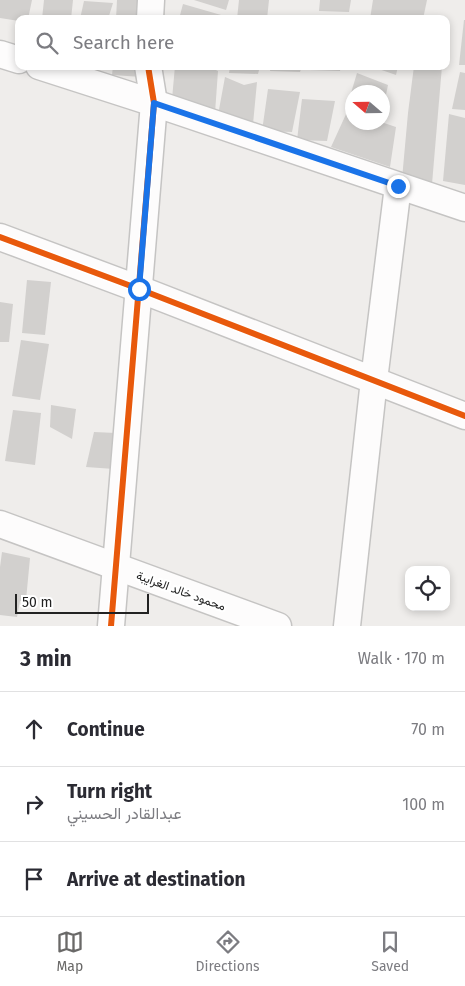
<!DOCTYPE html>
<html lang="en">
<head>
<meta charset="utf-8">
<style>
  :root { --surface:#fff; --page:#f2f2f3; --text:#2b2b33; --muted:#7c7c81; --line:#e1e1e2; --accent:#6a6968 }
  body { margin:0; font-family:"Fira Sans",Vazirmatn,sans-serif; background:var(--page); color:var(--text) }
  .controls { position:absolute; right:15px; bottom:15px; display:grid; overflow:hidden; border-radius:10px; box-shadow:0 2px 8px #0003 }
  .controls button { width:45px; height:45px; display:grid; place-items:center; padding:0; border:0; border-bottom:1px solid var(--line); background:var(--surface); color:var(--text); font:25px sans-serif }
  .compass { position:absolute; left:345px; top:85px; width:45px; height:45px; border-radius:50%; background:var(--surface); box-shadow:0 2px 8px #0003; rotate:290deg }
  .scale { position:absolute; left:15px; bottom:12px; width:134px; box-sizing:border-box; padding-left:5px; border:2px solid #222; border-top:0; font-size:14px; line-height:18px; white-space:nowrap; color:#222; -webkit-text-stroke:4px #fff; paint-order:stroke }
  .stop { position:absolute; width:15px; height:15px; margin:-11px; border:4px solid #1a73e8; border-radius:50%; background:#fff }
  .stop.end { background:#1a73e8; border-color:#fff; box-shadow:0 1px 5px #0008 }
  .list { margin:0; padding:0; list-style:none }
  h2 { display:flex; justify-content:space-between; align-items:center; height:65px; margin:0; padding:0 20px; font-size:21px }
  h2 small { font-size:16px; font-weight:400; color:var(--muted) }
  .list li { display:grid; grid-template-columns:32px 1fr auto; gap:15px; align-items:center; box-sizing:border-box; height:75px; padding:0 20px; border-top:1px solid var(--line) }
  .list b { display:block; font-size:19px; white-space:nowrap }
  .list p { margin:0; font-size:16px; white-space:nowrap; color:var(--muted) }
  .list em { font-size:16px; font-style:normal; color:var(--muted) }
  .icon { flex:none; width:28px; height:28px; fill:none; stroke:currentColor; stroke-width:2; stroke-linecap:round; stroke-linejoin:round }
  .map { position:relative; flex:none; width:465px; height:626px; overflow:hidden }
  .search { position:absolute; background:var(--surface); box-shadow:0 2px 8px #0003; left:15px; right:15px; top:15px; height:55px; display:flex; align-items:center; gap:12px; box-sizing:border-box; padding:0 18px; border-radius:10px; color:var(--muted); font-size:19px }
  .sheet { height:290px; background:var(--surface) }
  nav { display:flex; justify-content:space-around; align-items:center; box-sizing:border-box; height:70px; border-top:1px solid var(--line); background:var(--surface); font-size:14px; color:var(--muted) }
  nav a { display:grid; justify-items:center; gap:2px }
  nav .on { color:var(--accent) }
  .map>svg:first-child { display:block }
</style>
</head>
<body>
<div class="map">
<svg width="465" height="626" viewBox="0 0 465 626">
  <rect width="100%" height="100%" fill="#efedeb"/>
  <g fill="#d2d0ce">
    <path d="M 0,0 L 32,0 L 28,19 L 19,19 L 19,21 L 0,18 Z"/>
    <path d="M 44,0 L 73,0 L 71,19 L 42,19 Z"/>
    <path d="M 117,0 L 146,0 L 145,19 L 116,19 Z"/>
    <path d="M 194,0 L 229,0 L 226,10 Z"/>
    <path d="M 239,0 L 269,0 L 267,19 L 237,19 Z"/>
    <path d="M 320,0 L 351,0 L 349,12 L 319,11 Z"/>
    <path d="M 373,0 L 427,0 L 423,19 L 370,19 Z"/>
    <path d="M 84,1 L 113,3 L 108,19 L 80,19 Z"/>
    <path d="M 183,4 L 228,17 L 228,19 L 179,19 Z"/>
    <path d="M 464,20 L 465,20 L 465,65 L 459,65 Z"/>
    <path d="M 113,66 L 142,66 L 142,77 L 112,75 Z"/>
    <path d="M 175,66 L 207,66 L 218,71 L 215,113 L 172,99 Z"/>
    <path d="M 230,66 L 260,66 L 258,74 L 229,73 Z"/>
    <path d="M 271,66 L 302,66 L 300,72 L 270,71 Z"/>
    <path d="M 310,66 L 341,66 L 340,71 L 310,70 Z"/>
    <path d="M 370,66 L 398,66 L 396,75 Z"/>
    <path d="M 414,66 L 442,66 L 432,184 L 402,179 L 408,113 Z"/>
    <path d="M 460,72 L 465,73 L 465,110 L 452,109 Z"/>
    <path d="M 357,73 L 388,85 L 383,109 L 382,92 L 352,92 L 352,104 L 348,103 Z"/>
    <path d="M 225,77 L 244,85 L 257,82 L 253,124 L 218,115 Z"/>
    <path d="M 268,89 L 300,92 L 292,132 L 262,131 Z"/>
    <path d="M 302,99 L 335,101 L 327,141 L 297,140 Z"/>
    <path d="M 347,112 L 352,114 L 352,122 L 381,122 L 396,127 L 390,167 L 331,147 Z"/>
    <path d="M 449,114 L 465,118 L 465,185 L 443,181 Z"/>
    <path d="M 27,280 L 51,282 L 45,335 L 22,333 Z"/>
    <path d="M 0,302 L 13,304 L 9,342 L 0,342 Z"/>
    <path d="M 21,340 L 49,344 L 40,400 L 12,396 Z"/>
    <path d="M 51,405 L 76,409 L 72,439 L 50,427 Z"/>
    <path d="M 13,410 L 41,413 L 35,465 L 5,461 Z"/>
    <path d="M 94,432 L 116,433 L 114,469 L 86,467 Z"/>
    <path d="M 2,552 L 30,558 L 26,600 L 20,601 L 17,617 L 0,615 L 0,567 Z"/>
  </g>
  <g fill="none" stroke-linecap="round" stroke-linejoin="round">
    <g stroke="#c5c4c3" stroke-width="29">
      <g id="minor">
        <path d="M 150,19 L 151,0"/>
        <path d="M 0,54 L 19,60"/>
        <path d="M 39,66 L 154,103 L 465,208"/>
        <path d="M 0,237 L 139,289 L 465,416"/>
        <path d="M 0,524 L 278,626"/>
        <path d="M 111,626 L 154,103 L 148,66"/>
        <path d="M 347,626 L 374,380 L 398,186"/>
      </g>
    </g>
    <use href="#minor" stroke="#fdfcfc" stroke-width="26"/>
    <g stroke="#fff" stroke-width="9">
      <g id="cycleway">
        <path d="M 0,237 L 139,289 L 465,416"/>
        <path d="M 111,626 L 154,103 L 148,66"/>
      </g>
    </g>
    <use href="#cycleway" stroke="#e8590c" stroke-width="6"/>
  </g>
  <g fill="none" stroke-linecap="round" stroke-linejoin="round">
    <path stroke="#1a73e8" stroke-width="6" d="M 139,289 L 154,103 L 398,186"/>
  </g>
  <g text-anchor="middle" stroke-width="4.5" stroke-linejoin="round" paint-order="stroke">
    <g font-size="12" fill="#222" stroke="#fff">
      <text transform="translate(181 591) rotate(20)" y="4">محمود خالد الغرايبة</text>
    </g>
  </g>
</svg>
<div class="controls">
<button><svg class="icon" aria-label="locate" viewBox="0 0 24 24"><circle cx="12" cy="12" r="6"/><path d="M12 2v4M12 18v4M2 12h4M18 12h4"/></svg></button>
</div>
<svg class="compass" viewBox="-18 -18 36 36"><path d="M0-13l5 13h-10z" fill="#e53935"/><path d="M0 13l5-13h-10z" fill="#7c7c81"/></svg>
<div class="scale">50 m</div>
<div class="stop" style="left:139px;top:289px"></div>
<div class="stop end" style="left:398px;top:186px"></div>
<div class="search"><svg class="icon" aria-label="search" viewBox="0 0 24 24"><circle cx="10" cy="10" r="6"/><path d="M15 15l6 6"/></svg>Search here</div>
</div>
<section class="sheet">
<h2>3 min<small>Walk · 170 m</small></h2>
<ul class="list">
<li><svg class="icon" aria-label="ahead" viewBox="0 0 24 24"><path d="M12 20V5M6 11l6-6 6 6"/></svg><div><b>Continue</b></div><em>70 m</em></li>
<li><svg class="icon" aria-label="right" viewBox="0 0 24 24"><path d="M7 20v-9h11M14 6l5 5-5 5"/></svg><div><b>Turn right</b><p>عبدالقادر الحسيني</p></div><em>100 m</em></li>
<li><svg class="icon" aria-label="arrive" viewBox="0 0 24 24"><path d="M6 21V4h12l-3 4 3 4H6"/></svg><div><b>Arrive at destination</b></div></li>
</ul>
</section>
<nav>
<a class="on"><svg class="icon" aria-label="map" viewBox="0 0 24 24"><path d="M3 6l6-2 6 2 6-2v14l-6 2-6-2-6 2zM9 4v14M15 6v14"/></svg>Map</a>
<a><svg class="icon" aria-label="directions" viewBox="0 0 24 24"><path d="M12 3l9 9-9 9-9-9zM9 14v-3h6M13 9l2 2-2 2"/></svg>Directions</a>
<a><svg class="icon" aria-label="saved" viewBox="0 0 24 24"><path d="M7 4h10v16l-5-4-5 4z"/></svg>Saved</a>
</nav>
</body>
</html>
